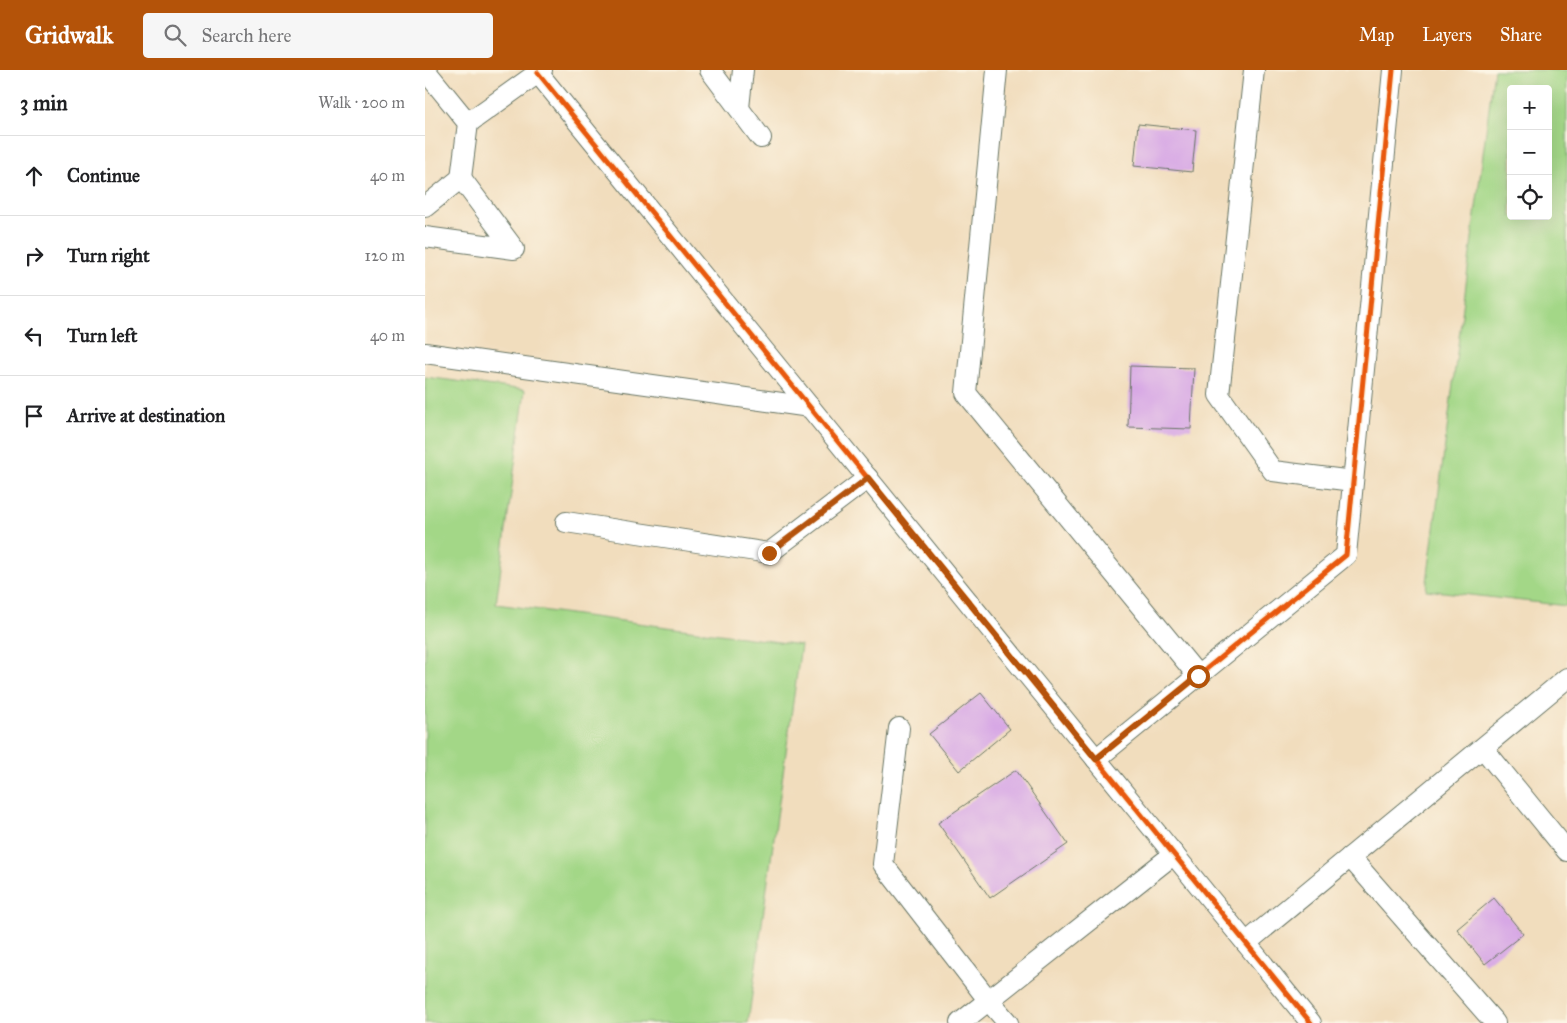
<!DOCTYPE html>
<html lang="en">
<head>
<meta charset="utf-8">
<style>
  :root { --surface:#fff; --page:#f6f6f6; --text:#202124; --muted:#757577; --line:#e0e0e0; --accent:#b45309 }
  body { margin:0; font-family:"IM FELL Great Primer",serif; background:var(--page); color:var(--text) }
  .controls { position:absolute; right:15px; top:15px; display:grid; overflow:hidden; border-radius:5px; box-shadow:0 5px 20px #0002 }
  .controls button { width:45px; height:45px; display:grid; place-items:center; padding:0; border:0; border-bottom:1px solid var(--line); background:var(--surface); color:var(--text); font:25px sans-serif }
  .stop { position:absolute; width:15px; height:15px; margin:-11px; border:4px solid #b45309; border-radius:50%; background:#fff }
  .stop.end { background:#b45309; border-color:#fff; box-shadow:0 1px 5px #0008 }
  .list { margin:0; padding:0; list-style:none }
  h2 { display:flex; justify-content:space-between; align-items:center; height:65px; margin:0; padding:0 20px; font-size:21px }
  h2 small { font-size:16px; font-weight:400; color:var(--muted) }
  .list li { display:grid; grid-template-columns:32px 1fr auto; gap:15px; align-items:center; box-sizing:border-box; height:80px; padding:0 20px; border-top:1px solid var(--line) }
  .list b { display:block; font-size:19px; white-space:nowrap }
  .list em { font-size:16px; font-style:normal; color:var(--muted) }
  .icon { flex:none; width:28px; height:28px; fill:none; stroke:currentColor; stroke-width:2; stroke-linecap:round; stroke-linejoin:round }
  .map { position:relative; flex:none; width:1142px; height:953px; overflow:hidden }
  header { display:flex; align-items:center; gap:30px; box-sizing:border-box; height:70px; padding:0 25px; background:var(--accent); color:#fff }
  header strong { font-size:24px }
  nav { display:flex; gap:28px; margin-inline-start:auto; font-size:18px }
  .search { width:350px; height:45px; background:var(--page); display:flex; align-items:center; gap:12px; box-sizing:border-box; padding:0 18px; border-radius:5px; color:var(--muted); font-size:19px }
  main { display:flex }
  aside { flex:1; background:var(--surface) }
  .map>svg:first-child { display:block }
</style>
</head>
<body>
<header>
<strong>Gridwalk</strong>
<div class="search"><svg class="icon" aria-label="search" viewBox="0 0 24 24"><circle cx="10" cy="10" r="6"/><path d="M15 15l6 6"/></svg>Search here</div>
<nav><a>Map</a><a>Layers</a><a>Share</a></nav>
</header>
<main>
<aside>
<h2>3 min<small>Walk · 200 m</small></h2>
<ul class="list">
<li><svg class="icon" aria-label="ahead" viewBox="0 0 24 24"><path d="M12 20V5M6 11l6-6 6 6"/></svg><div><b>Continue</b></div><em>40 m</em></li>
<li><svg class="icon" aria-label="right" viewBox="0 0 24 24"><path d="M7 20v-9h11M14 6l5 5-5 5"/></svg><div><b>Turn right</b></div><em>120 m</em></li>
<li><svg class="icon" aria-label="left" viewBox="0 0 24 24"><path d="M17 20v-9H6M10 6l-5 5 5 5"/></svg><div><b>Turn left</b></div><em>40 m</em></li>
<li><svg class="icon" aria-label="arrive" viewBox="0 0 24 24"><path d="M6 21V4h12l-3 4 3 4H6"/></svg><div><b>Arrive at destination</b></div></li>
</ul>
</aside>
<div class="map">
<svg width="1142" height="953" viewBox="0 0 1142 953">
  <rect width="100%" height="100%" fill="#fcf5e5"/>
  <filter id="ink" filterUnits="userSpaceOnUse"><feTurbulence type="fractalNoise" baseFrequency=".02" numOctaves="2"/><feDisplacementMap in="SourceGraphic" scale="10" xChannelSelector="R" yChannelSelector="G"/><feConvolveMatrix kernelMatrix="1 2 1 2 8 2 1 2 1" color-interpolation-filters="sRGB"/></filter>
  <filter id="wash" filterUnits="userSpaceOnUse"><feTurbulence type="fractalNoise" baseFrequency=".0096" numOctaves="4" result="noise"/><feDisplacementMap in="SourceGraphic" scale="20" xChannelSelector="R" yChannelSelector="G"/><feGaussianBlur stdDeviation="1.12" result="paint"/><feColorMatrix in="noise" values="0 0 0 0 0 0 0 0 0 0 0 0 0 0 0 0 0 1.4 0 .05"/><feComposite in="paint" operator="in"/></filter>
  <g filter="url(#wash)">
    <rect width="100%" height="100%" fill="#f1ddbd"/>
    <g fill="#a3d787" stroke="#618a5e" fill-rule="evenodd">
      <path d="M 1069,0 L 1142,0 L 1142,536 L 1001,520 ZM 1086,19 L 1123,19 L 1123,146 L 1086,146 Z"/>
      <path d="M 0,307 L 100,320 L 71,534 L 376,575 L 323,953 L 0,953 Z"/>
    </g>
    <g id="blocks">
      <g fill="#d7a7e5">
        <path d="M 713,54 L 771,60 L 767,102 L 709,96 Z"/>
        <path d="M 705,296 L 769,298 L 766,359 L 703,357 Z"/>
        <path d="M 556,623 L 585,659 L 534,701 L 504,664 Z"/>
        <path d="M 591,700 L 643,774 L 565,828 L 513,753 Z"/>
        <path d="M 1069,828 L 1098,864 L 1060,894 L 1032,859 Z"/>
      </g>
    </g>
  </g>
  <g filter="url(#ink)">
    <use href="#blocks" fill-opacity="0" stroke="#687564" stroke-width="1"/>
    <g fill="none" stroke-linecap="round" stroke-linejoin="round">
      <g stroke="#687564" stroke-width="22">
        <g id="minor">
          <path d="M 285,0 L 336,68"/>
          <path d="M 572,0 L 541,323 L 773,606"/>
          <path d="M 829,0 L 794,325 L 848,401 L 928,411"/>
          <path d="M 113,3 L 886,953"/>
          <path d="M 314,38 L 318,0"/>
          <path d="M 43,53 L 117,0"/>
          <path d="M 0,137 L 36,108 L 43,53 L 0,0"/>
          <path d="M 0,167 L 89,179 L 36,108"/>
          <path d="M 0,283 L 385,337"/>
          <path d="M 141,452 L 344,483 L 443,408"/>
          <path d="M 474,658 L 458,794 L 564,931 L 583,953"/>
          <path d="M 1058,678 L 1142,781"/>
          <path d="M 671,689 L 921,485 L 968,0"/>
          <path d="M 925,787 L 1070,953"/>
          <path d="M 821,873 L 1142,608"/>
          <path d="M 535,953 L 749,784"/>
        </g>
      </g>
      <use href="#minor" stroke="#fff" stroke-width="20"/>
      <g stroke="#fcf5e5" stroke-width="8">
        <g id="cycleway">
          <path d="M 113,3 L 886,953"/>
          <path d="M 671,689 L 921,485 L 968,0"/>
        </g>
      </g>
      <use href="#cycleway" stroke="#e8590c" stroke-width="5"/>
    </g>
  </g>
  <g fill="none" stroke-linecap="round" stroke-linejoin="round" filter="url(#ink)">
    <path stroke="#b45309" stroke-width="6" d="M 344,483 L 443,408 L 671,689 L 773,606"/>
  </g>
</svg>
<div class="controls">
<button>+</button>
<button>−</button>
<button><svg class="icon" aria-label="locate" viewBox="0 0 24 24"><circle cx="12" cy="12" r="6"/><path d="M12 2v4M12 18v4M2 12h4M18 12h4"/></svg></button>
</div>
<div class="stop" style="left:773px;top:606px"></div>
<div class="stop end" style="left:344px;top:483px"></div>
</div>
</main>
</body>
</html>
